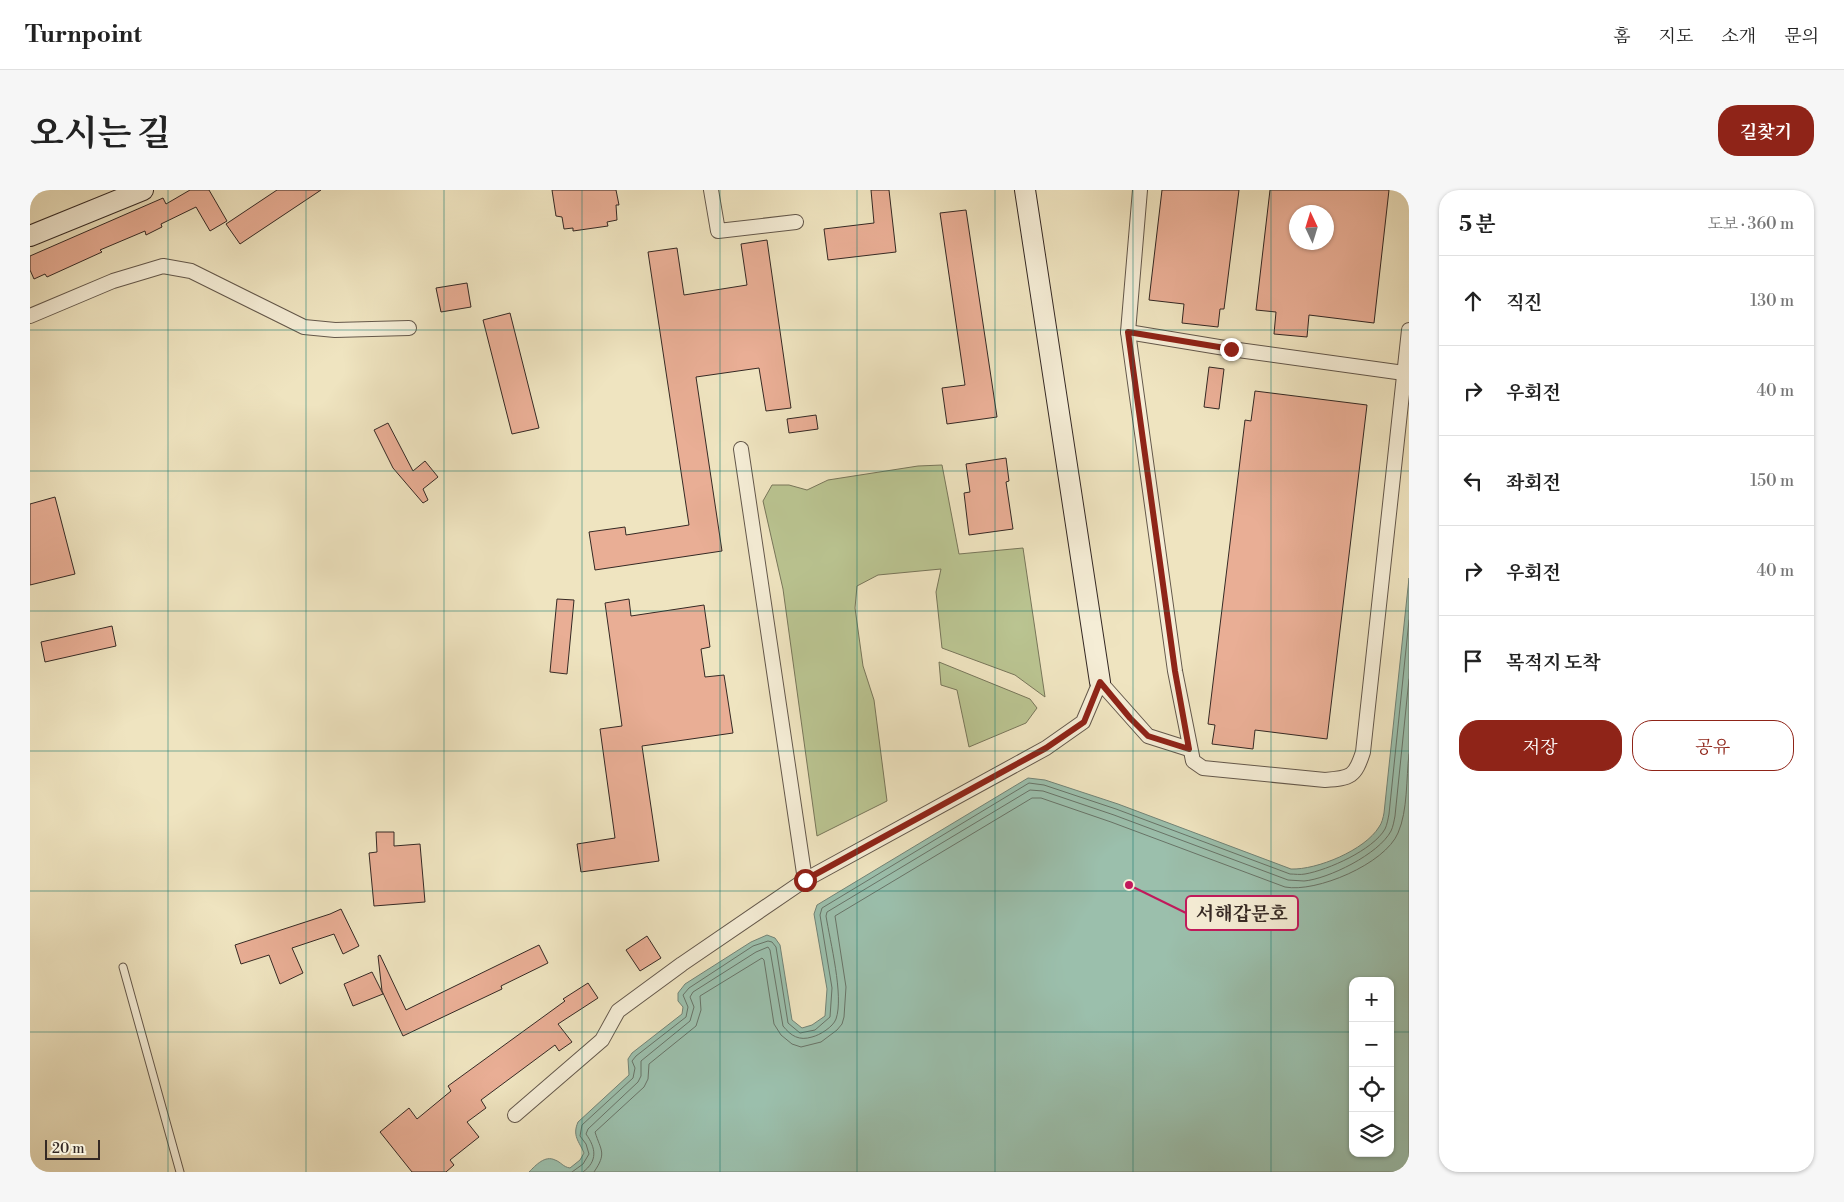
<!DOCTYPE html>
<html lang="ko">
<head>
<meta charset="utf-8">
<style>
  :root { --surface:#fff; --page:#f6f6f6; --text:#222; --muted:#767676; --line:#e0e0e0; --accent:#8f2418 }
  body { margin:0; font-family:"Libre Bodoni","Noto Serif KR",serif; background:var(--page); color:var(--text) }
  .controls { position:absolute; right:15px; bottom:15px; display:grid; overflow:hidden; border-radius:10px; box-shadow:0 1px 4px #0004 }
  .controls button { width:45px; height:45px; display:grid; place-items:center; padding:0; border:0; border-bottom:1px solid var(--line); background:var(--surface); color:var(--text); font:25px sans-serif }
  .compass { position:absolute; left:1259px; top:15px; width:45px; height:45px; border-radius:50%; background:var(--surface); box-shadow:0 1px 4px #0004; rotate:356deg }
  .scale { position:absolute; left:15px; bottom:12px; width:55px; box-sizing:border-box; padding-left:5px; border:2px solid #352924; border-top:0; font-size:14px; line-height:18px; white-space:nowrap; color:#352924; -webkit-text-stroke:4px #f5edd6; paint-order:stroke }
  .stop { position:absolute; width:15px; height:15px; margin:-11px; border:4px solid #8f2418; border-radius:50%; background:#fff }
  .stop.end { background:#8f2418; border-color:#fff; box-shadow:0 1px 5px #0008 }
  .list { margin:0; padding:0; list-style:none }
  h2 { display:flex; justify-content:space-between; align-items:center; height:65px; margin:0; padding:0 20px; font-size:21px }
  h2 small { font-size:16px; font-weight:400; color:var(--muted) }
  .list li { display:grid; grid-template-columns:32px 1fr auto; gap:15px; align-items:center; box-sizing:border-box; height:90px; padding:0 20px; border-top:1px solid var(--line) }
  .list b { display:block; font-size:19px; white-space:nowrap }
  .list em { font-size:16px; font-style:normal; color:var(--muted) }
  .actions { display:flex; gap:10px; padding:15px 20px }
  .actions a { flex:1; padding:11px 0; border:1px solid var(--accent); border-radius:20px; text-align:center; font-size:18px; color:var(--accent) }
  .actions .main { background:var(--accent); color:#fff }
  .icon { flex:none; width:28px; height:28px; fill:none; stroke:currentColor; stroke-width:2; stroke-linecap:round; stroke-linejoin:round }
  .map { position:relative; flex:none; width:1379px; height:982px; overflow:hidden; border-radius:20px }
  header { display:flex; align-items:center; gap:30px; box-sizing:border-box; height:70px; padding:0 25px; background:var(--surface); border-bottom:1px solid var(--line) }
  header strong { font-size:24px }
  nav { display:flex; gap:28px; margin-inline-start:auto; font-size:18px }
  .intro { display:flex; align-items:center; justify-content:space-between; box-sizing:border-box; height:120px; padding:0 30px }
  h1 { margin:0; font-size:35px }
  .button { padding:12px 22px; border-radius:20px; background:var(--accent); color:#fff; font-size:18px; font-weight:700 }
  main { display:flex; gap:30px; padding:0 30px }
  aside { flex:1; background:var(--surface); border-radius:20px; box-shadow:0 1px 4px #0004 }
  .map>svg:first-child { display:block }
</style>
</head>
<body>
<header>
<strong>Turnpoint</strong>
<nav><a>홈</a><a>지도</a><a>소개</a><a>문의</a></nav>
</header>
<div class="intro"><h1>오시는 길</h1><a class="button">길찾기</a></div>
<main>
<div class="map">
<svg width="1379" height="982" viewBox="0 0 1379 982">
  <rect width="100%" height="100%" fill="#efe4c0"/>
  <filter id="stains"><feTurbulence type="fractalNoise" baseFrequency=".004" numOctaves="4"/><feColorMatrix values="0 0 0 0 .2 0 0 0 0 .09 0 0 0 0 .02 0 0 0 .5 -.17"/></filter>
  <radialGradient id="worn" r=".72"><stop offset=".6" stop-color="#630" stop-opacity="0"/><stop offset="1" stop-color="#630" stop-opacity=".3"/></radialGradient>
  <g fill="#bac491" stroke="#78765a">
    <path d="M 912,275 L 929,364 L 993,358 L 1015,507 L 985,485 L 912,458 L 906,402 L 911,379 L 848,385 L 827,396 L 825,418 L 833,476 L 844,510 L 857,611 L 787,646 L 753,399 L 733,311 L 742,295 L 759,295 L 777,300 L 798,290 L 888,276 Z"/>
    <path d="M 909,472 L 1000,509 L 1007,518 L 996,533 L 939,557 L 927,500 L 911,495 Z"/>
  </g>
  <path fill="#9bbfac" stroke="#728376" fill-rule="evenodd" d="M 1379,388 L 1379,982 L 499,982 C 506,975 515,965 525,970 C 531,972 533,977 540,978 L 550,970 L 554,963 C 549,951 542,946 548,932 L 599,885 L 598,869 L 602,863 L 652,824 L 653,817 L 648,811 L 648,803 L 655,794 L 721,752 L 737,745 L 745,748 L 750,755 L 762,830 L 772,838 L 782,835 L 795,826 L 797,799 L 784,724 L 787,715 L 998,588 L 1015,590 L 1088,614 L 1261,679 C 1287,680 1335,660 1349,637 C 1352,633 1353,628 1354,623 ZM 1323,791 L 1360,791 L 1360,963 L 1323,963 Z"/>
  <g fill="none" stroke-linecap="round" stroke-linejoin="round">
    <g stroke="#687468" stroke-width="1">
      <path d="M 542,982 L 553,974 L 559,964 L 556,954 L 550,946 L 552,935 L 603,888 L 605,878 L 602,871 L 606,866 L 656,827 L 658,817 L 653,805 L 659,798 L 723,756 L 738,751 L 742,752 L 746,757 L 758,833 L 770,843 L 785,840 L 800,827 L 802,798 L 790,725 L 792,718 L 999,593 L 1014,595 L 1086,619 L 1260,684 C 1265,684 1270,685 1275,684 C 1298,680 1343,660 1355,639 C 1357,635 1358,629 1359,624 L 1379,430"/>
      <path d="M 553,982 C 568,971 566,958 556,944 L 558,939 L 608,892 L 611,886 L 611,871 L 660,831 L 664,817 L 660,807 L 663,802 L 726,762 L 738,757 L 740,760 L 753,836 C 761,846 769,851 782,847 C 790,845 803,837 806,829 C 814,806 800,751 796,726 L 797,722 L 1000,600 L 1013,601 L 1084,625 L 1258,690 C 1263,690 1269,691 1274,691 C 1298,689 1349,664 1361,641 C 1363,637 1364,631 1365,626 L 1379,489"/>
      <path d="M 564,982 C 577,963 571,961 565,942 L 614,897 L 618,889 L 619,874 L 666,836 L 671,820 L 670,806 L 732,768 L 734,770 L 744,834 L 751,845 L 762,854 L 771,857 L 791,852 L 807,840 L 812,834 L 814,827 L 816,797 L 805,726 L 1002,608 L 1011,608 L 1081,632 L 1255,697 C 1286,703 1355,674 1368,643 C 1378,620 1376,589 1379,564"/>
    </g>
  </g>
  <g fill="#e9ae95" stroke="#352924" fill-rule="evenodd">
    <path d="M 160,0 L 179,0 L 197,31 L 180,41 L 166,17 L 131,34 L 132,37 L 116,45 L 115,41 L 70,60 L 72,62 L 17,87 L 15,84 L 4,89 L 0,80 L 0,66 L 133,8 L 136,14 Z"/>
    <path d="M 247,0 L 291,0 L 210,54 L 196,34 Z"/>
    <path d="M 522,0 L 586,0 L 589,15 L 586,15 L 587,30 L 577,32 L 578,36 L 543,41 L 543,38 L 534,39 L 532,27 L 526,26 Z"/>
    <path d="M 841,0 L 859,0 L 866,62 L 798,70 L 794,39 L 844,33 Z"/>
    <path d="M 1132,0 L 1209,0 L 1194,119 L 1190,119 L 1188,137 L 1152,133 L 1154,114 L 1119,110 Z"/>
    <path d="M 1240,0 L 1359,0 L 1344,133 L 1279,125 L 1277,147 L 1244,144 L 1246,122 L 1226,120 ZM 1266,22 L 1296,22 L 1296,52 L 1266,52 Z"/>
    <path d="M 936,20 L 967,227 L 917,234 L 912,198 L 935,195 L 910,23 Z"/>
    <path d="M 737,50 L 761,218 L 736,221 L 729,178 L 666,187 L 692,361 L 565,380 L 559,342 L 595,337 L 596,345 L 659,335 L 618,62 L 647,58 L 654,105 L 717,95 L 711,54 Z"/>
    <path d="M 437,93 L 441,117 L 411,122 L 406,98 Z"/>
    <path d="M 480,123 L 509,238 L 482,244 L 453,130 Z"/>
    <path d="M 1179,177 L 1194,179 L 1189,219 L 1174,217 Z"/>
    <path d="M 1225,201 L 1337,215 L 1297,549 L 1225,540 L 1223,559 L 1182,554 L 1185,535 L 1178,534 L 1215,230 L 1221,231 Z"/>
    <path d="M 786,225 L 788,239 L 759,243 L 757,229 Z"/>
    <path d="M 358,233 L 383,281 L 395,271 L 408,287 L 393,299 L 398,310 L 393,313 L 363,278 L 344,240 Z"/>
    <path d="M 976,268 L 979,291 L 976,292 L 983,339 L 939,345 L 934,303 L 940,302 L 936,274 Z"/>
    <path d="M 25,307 L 45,384 L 0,395 L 0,314 Z"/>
    <path d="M 527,409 L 544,410 L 537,484 L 520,482 Z"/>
    <path d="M 599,409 L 601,426 L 674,415 L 680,457 L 671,459 L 675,487 L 694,485 L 703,543 L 612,556 L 629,671 L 551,682 L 547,654 L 585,648 L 570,539 L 592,536 L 575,413 Z"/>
    <path d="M 82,436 L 86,456 L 15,472 L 11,452 Z"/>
    <path d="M 346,642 L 364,642 L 364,656 L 390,654 L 395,712 L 344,716 L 339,663 L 347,662 Z"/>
    <path d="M 311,719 L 329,756 L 313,764 L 304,744 L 262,758 L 273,783 L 250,794 L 239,765 L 211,774 L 205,755 L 300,724 Z"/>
    <path d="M 617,746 L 631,768 L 610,781 L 596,760 Z"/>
    <path d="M 509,755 L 518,773 L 471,796 L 472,799 L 373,846 L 352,801 L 348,766 L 350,765 L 376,820 Z"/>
    <path d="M 342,782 L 353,804 L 323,816 L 314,794 Z"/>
    <path d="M 558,793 L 568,808 L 528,834 L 542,852 L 529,861 L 525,855 L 451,910 L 456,918 L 437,932 L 449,947 L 420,970 L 424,975 L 416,982 L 382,982 L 350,942 L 379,918 L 387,929 L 421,901 L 418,896 L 535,811 L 533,809 Z"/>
  </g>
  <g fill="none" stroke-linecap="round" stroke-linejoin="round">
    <g stroke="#64584b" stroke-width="9">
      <path id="lane" d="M 93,777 L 150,982"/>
    </g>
    <g stroke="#64584b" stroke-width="16">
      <g id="street">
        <path d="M 681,0 L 688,41 L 766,32"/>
        <path d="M 1110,0 L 1098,142 L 1145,481 L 1163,571 L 1173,578 L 1295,590 C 1321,588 1325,587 1333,562 L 1379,140"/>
        <path d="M 0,126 L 83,91 L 133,76 L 161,81 L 274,137 L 305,140 L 379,138"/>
        <path d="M 1098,142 L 1201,159 L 1374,183"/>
        <path d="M 711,259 L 775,690"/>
        <path d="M 485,925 L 572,850 L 588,821 L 652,774 L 775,690 L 1016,558 L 1053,532 L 1070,492 L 1118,546 L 1159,559"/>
      </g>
    </g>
    <g stroke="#352924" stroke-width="22">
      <g id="secondary">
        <path d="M 995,0 L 1070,492"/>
        <path d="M 0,46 L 113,0"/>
      </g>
    </g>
    <use href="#lane" stroke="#f5edd6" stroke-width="7"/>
    <use href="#street" stroke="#f5edd6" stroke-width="14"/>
    <use href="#secondary" stroke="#f5edd6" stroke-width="20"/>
  </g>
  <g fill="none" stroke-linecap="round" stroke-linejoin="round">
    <path stroke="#8f2418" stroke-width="6" d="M 775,690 L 1016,558 L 1054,532 L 1070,492 L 1100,528 L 1118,546 L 1159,559 L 1145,481 L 1098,142 L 1201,159"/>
  </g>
  <path fill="none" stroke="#0f766e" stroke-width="1" stroke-opacity="0.55" d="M 138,0 L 138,982M 276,0 L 276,982M 414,0 L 414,982M 552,0 L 552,982M 690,0 L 690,982M 827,0 L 827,982M 965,0 L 965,982M 1103,0 L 1103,982M 1241,0 L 1241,982M 0,140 L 1379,140M 0,281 L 1379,281M 0,421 L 1379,421M 0,561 L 1379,561M 0,701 L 1379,701M 0,842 L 1323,842M 1360,842 L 1379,842"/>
  <path fill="none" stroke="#c2185b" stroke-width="2" d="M1099 695L1156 723"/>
  <circle fill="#c2185b" stroke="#f5edd6" stroke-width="2" cx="1099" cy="695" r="5"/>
  <rect fill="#f5edd6" stroke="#c2185b" stroke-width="2" x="1156" y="706" width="112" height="34" rx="5"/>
  <g font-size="19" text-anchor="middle" font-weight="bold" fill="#352924">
    <text x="1212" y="730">서해갑문호</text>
  </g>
  <rect width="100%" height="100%" filter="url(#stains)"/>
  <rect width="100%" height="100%" fill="url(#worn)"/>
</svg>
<div class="controls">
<button>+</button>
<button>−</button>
<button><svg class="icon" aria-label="locate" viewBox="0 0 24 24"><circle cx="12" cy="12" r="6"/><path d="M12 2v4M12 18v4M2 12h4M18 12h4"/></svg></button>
<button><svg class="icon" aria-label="layers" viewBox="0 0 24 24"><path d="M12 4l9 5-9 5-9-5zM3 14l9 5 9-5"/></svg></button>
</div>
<svg class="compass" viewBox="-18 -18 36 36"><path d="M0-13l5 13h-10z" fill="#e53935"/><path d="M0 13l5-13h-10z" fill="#767676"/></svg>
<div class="scale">20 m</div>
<div class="stop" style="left:775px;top:690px"></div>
<div class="stop end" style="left:1201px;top:159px"></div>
</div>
<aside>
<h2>5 분<small>도보 · 360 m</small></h2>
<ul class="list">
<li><svg class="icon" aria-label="ahead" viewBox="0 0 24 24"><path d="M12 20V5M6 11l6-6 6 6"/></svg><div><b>직진</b></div><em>130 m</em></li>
<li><svg class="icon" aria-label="right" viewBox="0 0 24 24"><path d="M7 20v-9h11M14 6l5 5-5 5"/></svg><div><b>우회전</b></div><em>40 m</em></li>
<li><svg class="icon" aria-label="left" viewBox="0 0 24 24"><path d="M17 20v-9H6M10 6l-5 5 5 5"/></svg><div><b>좌회전</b></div><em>150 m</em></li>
<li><svg class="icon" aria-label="right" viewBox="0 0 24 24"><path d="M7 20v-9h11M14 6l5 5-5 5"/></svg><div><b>우회전</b></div><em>40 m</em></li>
<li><svg class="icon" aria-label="arrive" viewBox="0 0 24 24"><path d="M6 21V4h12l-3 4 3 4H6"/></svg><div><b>목적지 도착</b></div></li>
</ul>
<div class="actions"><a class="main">저장</a><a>공유</a></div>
</aside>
</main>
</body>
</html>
